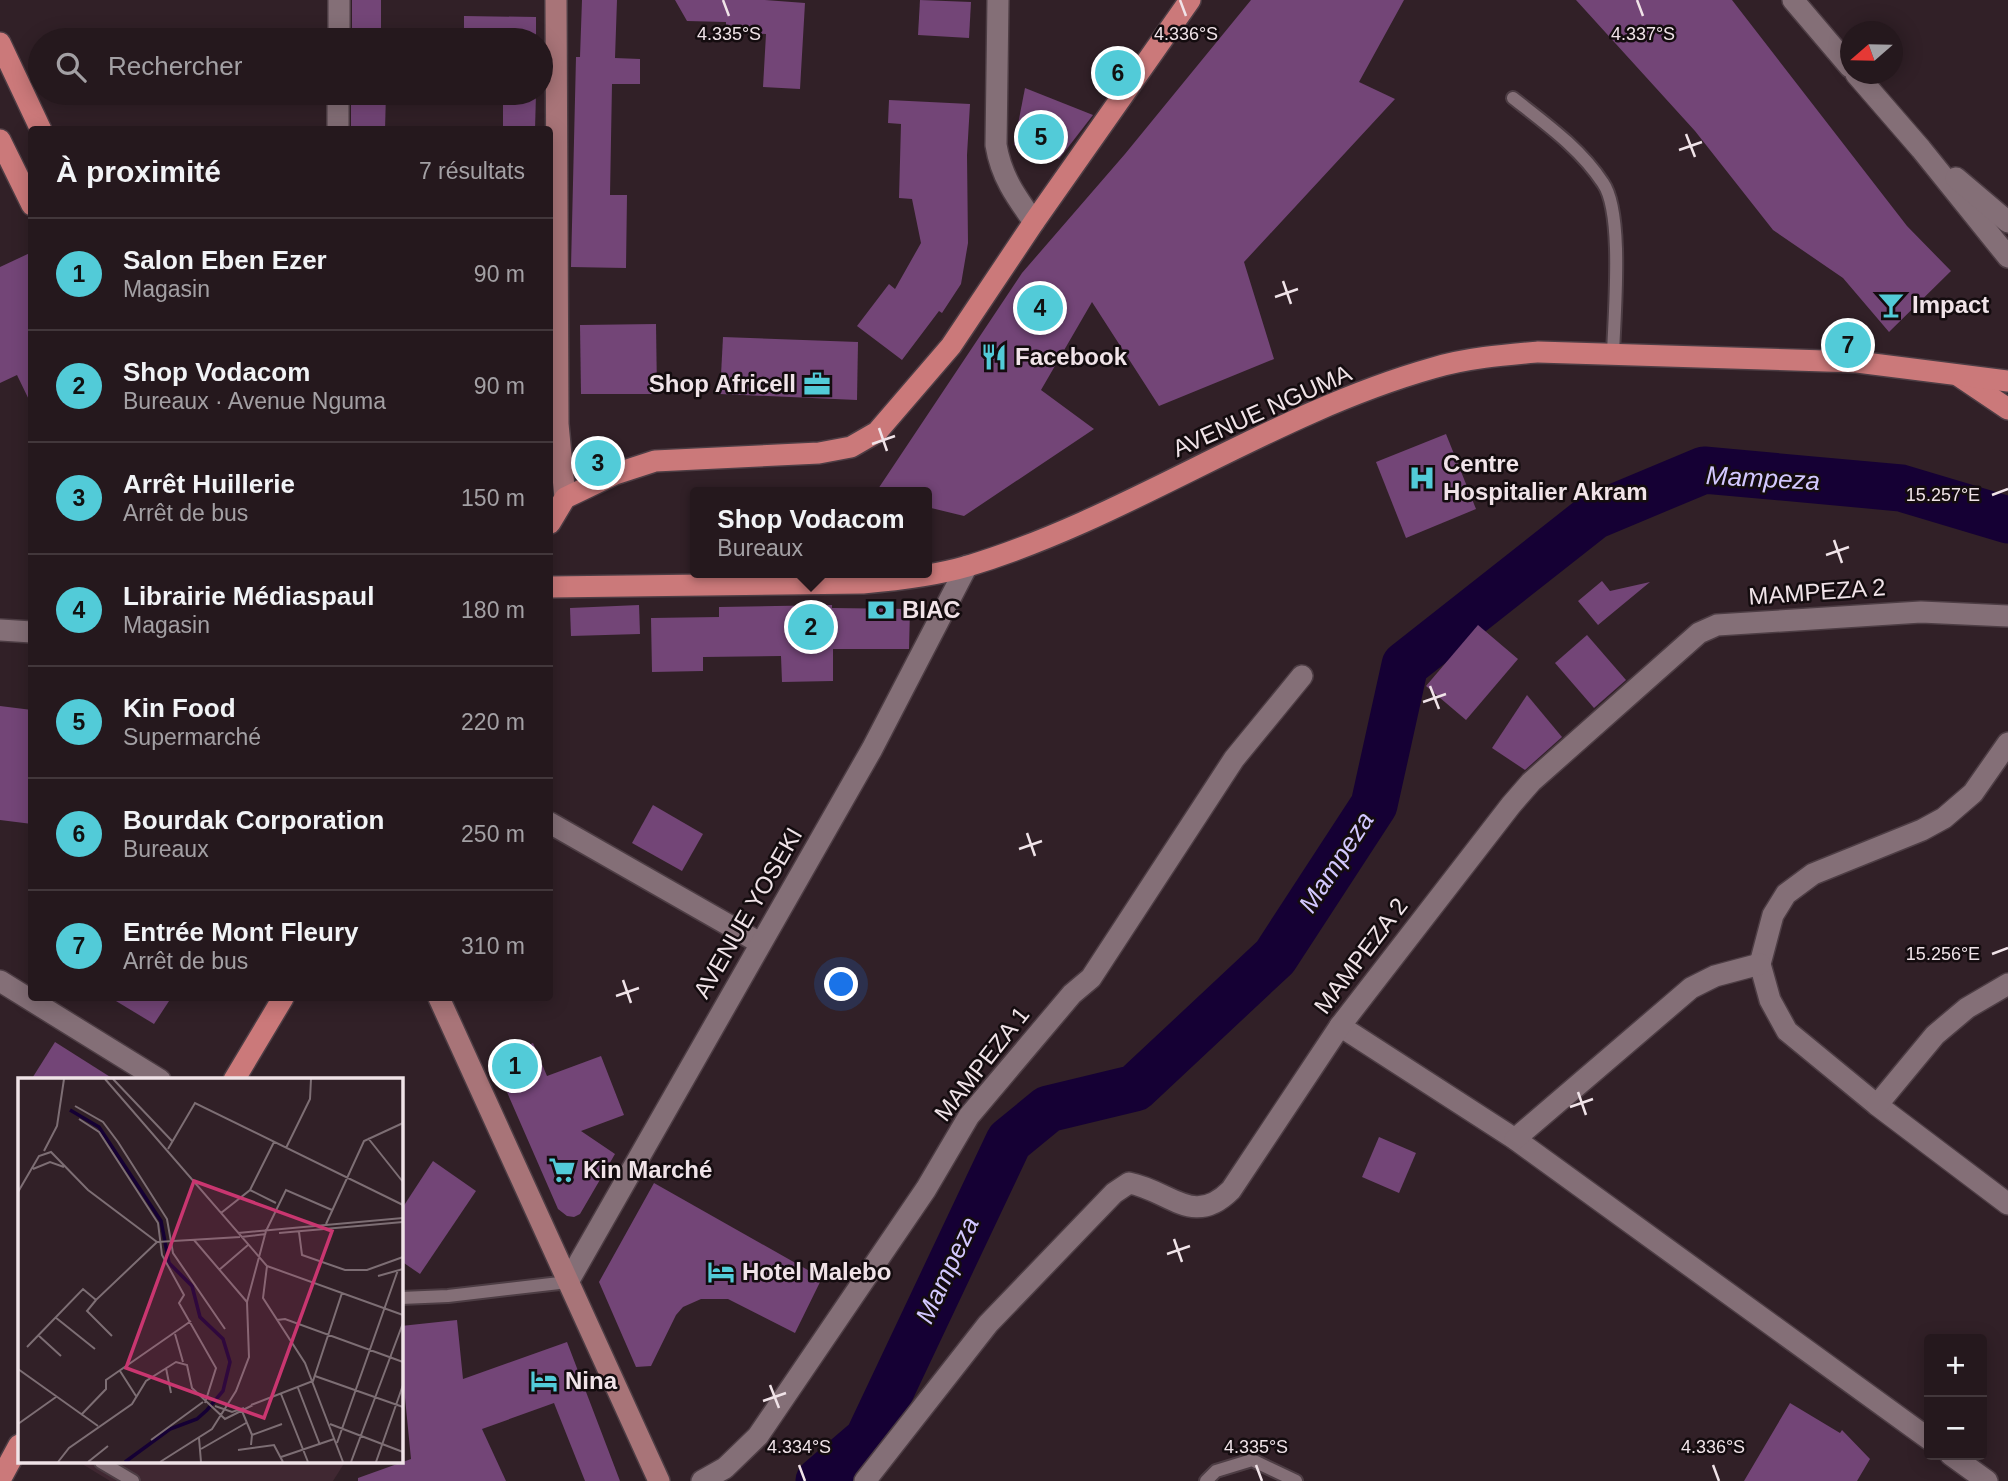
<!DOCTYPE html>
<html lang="fr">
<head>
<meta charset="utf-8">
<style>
  :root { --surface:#25181d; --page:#2d2126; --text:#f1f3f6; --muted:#a3a0a4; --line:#42373b; --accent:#52cbd8 }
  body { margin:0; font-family:Helvetica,sans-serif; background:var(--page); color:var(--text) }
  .controls { position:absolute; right:21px; bottom:21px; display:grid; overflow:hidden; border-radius:7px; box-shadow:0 4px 18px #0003 }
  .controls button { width:63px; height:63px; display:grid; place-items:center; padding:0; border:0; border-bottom:2px solid var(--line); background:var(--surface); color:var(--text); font:35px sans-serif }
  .compass { position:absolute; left:1840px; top:21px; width:63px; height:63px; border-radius:50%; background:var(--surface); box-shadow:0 4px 18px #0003; rotate:250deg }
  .you { position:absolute; left:842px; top:985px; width:24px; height:24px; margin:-18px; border:5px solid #fff; border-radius:50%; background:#1a73e8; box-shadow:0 0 0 10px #1a73e833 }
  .badge { display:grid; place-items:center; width:46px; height:46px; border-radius:50%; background:var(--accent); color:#111; font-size:23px; font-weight:700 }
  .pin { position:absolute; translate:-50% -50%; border:4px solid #fff; box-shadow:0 2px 7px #0006 }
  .popup { position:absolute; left:690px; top:487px; width:242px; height:91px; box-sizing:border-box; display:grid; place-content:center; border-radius:7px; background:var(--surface); filter:drop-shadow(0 2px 5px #0005); font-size:23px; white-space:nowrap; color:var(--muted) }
  .popup b { font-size:26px; color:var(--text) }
  .popup::after { content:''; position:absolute; left:50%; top:100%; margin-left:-14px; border:14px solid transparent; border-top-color:var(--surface) }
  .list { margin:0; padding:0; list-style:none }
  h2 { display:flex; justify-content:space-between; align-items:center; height:91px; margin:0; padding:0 28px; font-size:30px }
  h2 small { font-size:23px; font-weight:400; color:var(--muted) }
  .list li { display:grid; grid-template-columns:46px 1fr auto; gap:21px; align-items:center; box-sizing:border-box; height:112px; padding:0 28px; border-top:2px solid var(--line) }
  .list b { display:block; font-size:26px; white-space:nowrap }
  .list p { margin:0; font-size:23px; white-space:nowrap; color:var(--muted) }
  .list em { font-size:23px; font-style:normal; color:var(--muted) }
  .icon { flex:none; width:38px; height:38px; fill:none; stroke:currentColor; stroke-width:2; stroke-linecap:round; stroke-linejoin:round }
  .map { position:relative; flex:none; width:2008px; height:1481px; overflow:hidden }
  .search { position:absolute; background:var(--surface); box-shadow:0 4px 18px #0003; left:28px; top:28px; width:525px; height:77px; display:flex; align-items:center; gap:18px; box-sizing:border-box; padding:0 24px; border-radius:38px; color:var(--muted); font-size:26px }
  .panel { position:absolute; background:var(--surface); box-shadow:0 4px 18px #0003; left:28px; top:126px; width:525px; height:875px; border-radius:7px }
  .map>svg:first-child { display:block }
</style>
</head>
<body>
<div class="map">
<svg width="2008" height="1481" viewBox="0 0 2008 1481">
  <rect width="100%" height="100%" fill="#312027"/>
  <path fill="#402832" d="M 79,1462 L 345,1462 L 333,1481 L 110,1481 Z"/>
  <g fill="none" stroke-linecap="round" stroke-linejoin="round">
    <path stroke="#150034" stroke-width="47" d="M 819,1481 L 868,1439 L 1009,1141 L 1048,1109 L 1135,1088 L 1275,957 L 1374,805 L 1405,665 L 1594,516 L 1704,470 L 1901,488 L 2008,520"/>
  </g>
  <g fill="#734577">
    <rect x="352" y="0" width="29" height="40"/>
    <path d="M 582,0 L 617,0 L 615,58 L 640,59 L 640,84 L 612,84 L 610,195 L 627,195 L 626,268 L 571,267 L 576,57 L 580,57 Z"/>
    <path d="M 675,0 L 765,0 L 805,3 L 800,89 L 763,87 L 766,34 L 726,32 L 726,22 L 687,21 Z"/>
    <path d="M 920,0 L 971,2 L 969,38 L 918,35 Z"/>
    <path d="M 1251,0 L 1404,0 L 1359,82 L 1395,99 L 1244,262 L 1274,359 L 1159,406 L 1092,302 L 1041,390 L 1094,429 L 964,516 L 927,507 L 927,492 L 876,492 L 1022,273 L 1125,154 Z"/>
    <path d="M 1576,0 L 1732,0 L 1907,226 L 1951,271 L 1889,332 L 1843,278 L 1773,230 L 1695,131 Z"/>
    <path d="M 464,16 L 536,17 L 536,40 L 464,40 Z"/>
    <path d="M 1025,88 L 1093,115 L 1059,159 L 1014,145 Z"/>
    <path d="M 351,93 L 386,93 L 385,130 L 351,130 Z"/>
    <path d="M 503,93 L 536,93 L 535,130 L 503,130 Z"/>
    <path d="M 889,100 L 970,104 L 967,155 L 968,243 L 961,284 L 942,313 L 939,311 L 902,360 L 857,326 L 889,284 L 895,289 L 921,243 L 912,199 L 899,198 L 901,124 L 888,123 Z"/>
    <path d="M 32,252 L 32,406 L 17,375 L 0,383 L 0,267 Z"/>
    <path d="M 656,324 L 657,394 L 581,394 L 580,325 Z"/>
    <path d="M 723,337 L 858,342 L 857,400 L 720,394 Z"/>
    <path d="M 1446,434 L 1476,509 L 1406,538 L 1376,462 Z"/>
    <path d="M 1602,581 L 1610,591 L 1650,582 L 1598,625 L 1578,601 Z"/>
    <path d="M 639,605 L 640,634 L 571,636 L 570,608 Z"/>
    <path d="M 832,605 L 832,608 L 910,609 L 909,649 L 833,649 L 833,681 L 782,682 L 781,656 L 703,657 L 703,671 L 652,672 L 651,618 L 719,617 L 719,607 Z"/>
    <path d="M 1478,625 L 1518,659 L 1466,720 L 1426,686 Z"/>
    <path d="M 1587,635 L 1626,680 L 1594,708 L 1555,663 Z"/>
    <path d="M 1527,695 L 1562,737 L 1525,770 L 1492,748 Z"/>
    <path d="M 0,706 L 32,710 L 32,824 L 0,820 Z"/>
    <path d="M 653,805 L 703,834 L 682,871 L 632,843 Z"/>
    <path d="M 111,998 L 171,998 L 154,1024 Z"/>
    <path d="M 55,1042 L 115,1080 L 31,1080 Z"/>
    <path d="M 533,1043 L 547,1076 L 601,1056 L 624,1115 L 581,1131 L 615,1154 L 580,1214 L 574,1217 L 567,1216 L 558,1209 L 493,1060 Z"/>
    <path d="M 1379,1137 L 1416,1153 L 1399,1193 L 1362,1177 Z"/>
    <path d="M 433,1161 L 476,1191 L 420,1274 L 401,1261 L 401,1210 Z"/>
    <path d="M 654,1183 L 822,1278 L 795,1333 L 728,1299 L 701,1299 L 683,1307 L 676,1315 L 651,1366 L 636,1367 L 599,1282 Z"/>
    <path d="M 457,1320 L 463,1379 L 567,1342 L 620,1481 L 585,1481 L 554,1403 L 482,1429 L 506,1481 L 358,1481 L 358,1478 L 411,1459 L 401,1357 L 401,1326 Z"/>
    <path d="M 1790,1403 L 1840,1433 L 1842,1430 L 1870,1459 L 1857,1481 L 1744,1481 Z"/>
  </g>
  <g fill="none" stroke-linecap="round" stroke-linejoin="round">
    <g stroke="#4d3d44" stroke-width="16">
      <g id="lane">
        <path d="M 1513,98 C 1546,124 1580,148 1603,183 C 1624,213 1614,316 1613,355"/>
        <path d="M 401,1298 L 448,1296 L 568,1282"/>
        <path d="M 101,1462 L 133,1481"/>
        <path d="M 1206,1481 L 1216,1471 L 1252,1460 L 1296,1481"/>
      </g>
    </g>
    <g stroke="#4d3d44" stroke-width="24">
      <g id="street">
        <path d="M 998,0 L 996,145 C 1001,176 1016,197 1034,222"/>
        <path d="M 1793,0 L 1850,67"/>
        <path d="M 339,40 L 339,0"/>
        <path d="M 1856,74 L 1921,149 L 2008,257"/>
        <path d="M 338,130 L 338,93"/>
        <path d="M 1956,178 L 2008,222"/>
        <path d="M 0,630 L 32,632"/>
        <path d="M 2008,743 L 1973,793 L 1944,818 L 1922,830 L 1813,874 L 1786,894 L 1773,915 L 1760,964 L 1770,1000 L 1787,1031 L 1877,1105 L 2008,1204"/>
        <path d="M 550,823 L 760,943"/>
        <path d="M 0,981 L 160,1080"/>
        <path d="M 1340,1026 L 1515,1139 L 1929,1439"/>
        <path d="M 1877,1105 L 1935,1035 L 1967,1008 L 2008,984"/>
        <path d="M 1515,1139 L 1691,988 L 1715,976 L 1760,964"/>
        <path d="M 568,1282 L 872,749 L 967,566"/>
        <path d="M 1951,1455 L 1987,1481"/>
        <path d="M 702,1481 L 725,1468 L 758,1436 L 926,1189 L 969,1116 L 1072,994 L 1091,978 L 1234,759 L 1302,676"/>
        <path d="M 865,1481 L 988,1324 L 1114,1193 L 1129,1183 C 1171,1191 1193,1228 1231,1190 L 1340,1026 L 1511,805 L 1531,782 L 1699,633 L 1717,625 L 1921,612 L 2008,616"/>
      </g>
    </g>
    <g stroke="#4d3d44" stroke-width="24">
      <g id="secondary">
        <path d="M 556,0 L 558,424 L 565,498"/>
        <path d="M 439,998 L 659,1481"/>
      </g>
    </g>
    <g stroke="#4d3d44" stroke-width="24">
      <g id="primary">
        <path d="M 0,43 L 41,130"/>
        <path d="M 0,140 L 32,205"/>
        <path d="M 1959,376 L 2008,409"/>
        <path d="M 550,523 L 565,498 L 615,474 L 655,461 L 819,453 L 851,447 L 877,432 L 951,346 L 1034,222 L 1190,0"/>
        <path d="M 550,587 L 863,583 C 898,580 934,576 968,566 C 1130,517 1270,414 1433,368 C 1467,358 1503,355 1538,352 L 1857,362 L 2008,381"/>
        <path d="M 234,1080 L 283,998"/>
        <path d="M 0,1480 L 19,1445"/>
      </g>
    </g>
    <use href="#lane" stroke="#846f77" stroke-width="12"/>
    <use href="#street" stroke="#846f77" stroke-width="21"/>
    <use href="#secondary" stroke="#a87478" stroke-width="21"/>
    <use href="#primary" stroke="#cb797a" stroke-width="21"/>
  </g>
  <path fill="none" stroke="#f0e3e8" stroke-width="2.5" d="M 723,0 L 729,16M 1180,0 L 1186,16M 1637,0 L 1643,16M 1686,134 L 1695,157M 1679,150 L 1702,142M 1283,281 L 1291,304M 1275,297 L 1298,289M 879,428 L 887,451M 872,444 L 895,436M 1992,495 L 2008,489M 1834,540 L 1842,563M 1826,555 L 1849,547M 1430,686 L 1439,709M 1423,702 L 1446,694M 1027,833 L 1035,856M 1019,849 L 1042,841M 1992,954 L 2008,948M 623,980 L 631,1003M 616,996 L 639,988M 1578,1092 L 1586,1115M 1570,1107 L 1593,1099M 1174,1239 L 1182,1262M 1167,1254 L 1190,1246M 770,1385 L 779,1408M 763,1401 L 786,1393M 799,1465 L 805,1481M 1256,1465 L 1262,1481M 1713,1465 L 1719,1481"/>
  <defs>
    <g id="bar-bare" transform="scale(2.1)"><path d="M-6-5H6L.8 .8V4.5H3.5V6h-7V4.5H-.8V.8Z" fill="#52cbd8" stroke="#140c0f" stroke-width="2.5" paint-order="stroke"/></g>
    <g id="restaurant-bare" transform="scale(2.1)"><path d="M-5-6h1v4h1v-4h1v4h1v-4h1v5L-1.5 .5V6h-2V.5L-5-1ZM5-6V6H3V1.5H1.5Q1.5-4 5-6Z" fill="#52cbd8" stroke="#140c0f" stroke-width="2.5" paint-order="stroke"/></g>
    <g id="office-bare" transform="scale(2.1)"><path d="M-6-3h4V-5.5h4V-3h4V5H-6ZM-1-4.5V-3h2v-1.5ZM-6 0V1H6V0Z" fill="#52cbd8" stroke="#140c0f" stroke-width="2.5" paint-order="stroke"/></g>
    <g id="hospital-bare" transform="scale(2.1)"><path d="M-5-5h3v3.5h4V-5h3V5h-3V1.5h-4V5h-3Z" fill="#52cbd8" stroke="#140c0f" stroke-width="2.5" paint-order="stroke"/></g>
    <g id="bank-bare" transform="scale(2.1)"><path d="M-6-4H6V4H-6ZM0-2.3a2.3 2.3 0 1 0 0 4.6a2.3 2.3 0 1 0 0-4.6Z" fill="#52cbd8" stroke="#140c0f" stroke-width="2.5" paint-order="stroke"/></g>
    <g id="supermarket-bare" transform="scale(2.1)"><path d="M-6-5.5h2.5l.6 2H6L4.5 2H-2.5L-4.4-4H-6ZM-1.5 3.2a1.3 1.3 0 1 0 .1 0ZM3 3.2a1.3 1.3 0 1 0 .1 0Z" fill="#52cbd8" stroke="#140c0f" stroke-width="2.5" paint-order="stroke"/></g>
    <g id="hotel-bare" transform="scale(2.1)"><path d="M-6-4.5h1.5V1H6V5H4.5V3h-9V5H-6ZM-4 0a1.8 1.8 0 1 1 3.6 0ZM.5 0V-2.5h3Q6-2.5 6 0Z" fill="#52cbd8" stroke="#140c0f" stroke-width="2.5" paint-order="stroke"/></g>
  </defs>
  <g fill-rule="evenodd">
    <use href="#bar-bare" x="1891" y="305"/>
    <use href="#restaurant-bare" x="994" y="357"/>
    <use href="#office-bare" x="817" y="384"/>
    <use href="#hospital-bare" x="1422" y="478"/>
    <use href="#bank-bare" x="881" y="610"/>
    <use href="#supermarket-bare" x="562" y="1170"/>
    <use href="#hotel-bare" x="721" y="1272"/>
    <use href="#hotel-bare" x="544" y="1381"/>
  </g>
  <g text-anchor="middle" stroke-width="5" stroke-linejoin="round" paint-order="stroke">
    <g font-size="24" font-weight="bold" fill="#f0e3e8" stroke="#140c0f" text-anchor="start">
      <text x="1912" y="313">Impact</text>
      <text x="1015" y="365">Facebook</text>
      <text x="796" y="392" text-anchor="end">Shop Africell</text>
      <text x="1443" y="472">Centre<tspan x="1443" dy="28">Hospitalier Akram</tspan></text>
      <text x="902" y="618">BIAC</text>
      <text x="583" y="1178">Kin Marché</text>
      <text x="742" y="1280">Hotel Malebo</text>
      <text x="565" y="1389">Nina</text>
    </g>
    <g font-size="24" fill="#f0e3e8" stroke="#140c0f">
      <text transform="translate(1262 411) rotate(-24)" y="8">AVENUE NGUMA</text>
      <text transform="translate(1817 592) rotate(-4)" y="8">MAMPEZA 2</text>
      <text transform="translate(748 913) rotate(-60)" y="8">AVENUE YOSEKI</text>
      <text transform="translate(1361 956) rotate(-53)" y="8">MAMPEZA 2</text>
      <text transform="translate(982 1064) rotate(-52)" y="8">MAMPEZA 1</text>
    </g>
    <g font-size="26" font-style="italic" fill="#d3c8ff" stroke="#140c0f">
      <text transform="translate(1763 478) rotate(3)" y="9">Mampeza</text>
      <text transform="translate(1336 862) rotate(-57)" y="9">Mampeza</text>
      <text transform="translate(947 1270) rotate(-65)" y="9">Mampeza</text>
    </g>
  </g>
  <g transform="translate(18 1078)">
    <rect width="385" height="385" fill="#312027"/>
    <path fill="none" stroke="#150034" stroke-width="3.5" d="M 52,32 L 81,49 L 143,143 L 151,185 L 174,208 L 182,239 L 205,261 L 212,284 L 205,313 L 189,332 L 179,341 L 152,351 L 107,384"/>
    <path fill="none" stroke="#7d6e74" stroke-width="2" d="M 87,1 L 249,188 L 245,220 L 287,285 L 325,384M 95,1 L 154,63M 57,28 L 85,44 L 100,64 L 149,141 L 155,175 L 207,251M 61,41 L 81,54 L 140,145 L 144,177 L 166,217 L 161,225 L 198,290 L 187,325M 350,60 L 385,104M 268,70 L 292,21 L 293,1M 150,71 L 177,25 L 385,127M 26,73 L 39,48 L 46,1M 15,91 L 32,84 L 46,89M 232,112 L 258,125M 0,114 L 21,78 L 33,74 L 70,112 L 139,164 L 222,159M 203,135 L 232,112 L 256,64M 308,146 L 346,63 L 385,45M 248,153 L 268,112 L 314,132M 281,154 L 284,177 L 327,192 L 349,192 L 385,179M 220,155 L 385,140M 261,155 L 385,144M 223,159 L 248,156M 176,162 L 229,224M 249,188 L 385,237M 201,192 L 230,167M 360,198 L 385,191M 78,222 L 69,233 L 94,258M 37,239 L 77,271M 259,242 L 267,241 L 385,284M 157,256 L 165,284M 20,257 L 43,278M 9,269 L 65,211 L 78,222 L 139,164M 148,290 L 153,315M 0,291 L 80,348M 102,293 L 118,318M 297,298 L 385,329M 280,310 L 302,367M 263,316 L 290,384M 233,327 L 295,303 L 324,215M 197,328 L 214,334 L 226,330M 224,333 L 234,357 L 233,367M 63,337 L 88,311 L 88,302 L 173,243M 0,346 L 38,319M 312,346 L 385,374M 234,357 L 264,346M 181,360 L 183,384M 133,362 L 185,324M 319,365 L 380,192M 183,371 L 228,345M 220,372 L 256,367 L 265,384M 263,379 L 316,361M 40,384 L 51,370 L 114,326 L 128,303 L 158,284 L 169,287 L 174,310 L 207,341 L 235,327M 70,384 L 90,368M 142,384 L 194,351 L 218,313 L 231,279 L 229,224 L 248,153M 333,384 L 385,245M 358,384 L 385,307"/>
    <path fill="#c93670" fill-opacity="0.15" stroke="#c93670" stroke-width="3.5" d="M 176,103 L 314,153 L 246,340 L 108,290 Z"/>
    <rect width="385" height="385" fill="none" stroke="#f0e3e8" stroke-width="3.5"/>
  </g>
  <g font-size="18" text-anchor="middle" fill="#f0e3e8" stroke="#140c0f" stroke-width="5" stroke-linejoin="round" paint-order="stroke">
    <text x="729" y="40">4.335°S</text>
    <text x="1186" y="40">4.336°S</text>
    <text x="1643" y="40">4.337°S</text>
    <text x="1943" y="501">15.257°E</text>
    <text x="1943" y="960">15.256°E</text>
    <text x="799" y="1453">4.334°S</text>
    <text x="1256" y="1453">4.335°S</text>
    <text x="1713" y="1453">4.336°S</text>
  </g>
</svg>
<div class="controls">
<button>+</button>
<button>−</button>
</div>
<svg class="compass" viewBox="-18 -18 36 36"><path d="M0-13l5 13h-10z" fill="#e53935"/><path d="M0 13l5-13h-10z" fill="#a3a0a4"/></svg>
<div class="you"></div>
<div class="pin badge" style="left:515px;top:1066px">1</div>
<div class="pin badge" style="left:811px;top:627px">2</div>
<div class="popup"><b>Shop Vodacom</b>Bureaux</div>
<div class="pin badge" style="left:598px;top:463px">3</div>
<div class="pin badge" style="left:1040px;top:308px">4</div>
<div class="pin badge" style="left:1041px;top:137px">5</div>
<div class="pin badge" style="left:1118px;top:73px">6</div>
<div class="pin badge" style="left:1848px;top:345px">7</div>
<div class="search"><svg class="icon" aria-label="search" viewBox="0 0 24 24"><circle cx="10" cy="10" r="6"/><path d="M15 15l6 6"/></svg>Rechercher</div>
<section class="panel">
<h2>À proximité<small>7 résultats</small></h2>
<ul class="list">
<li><span class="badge">1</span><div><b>Salon Eben Ezer</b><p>Magasin</p></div><em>90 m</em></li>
<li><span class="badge">2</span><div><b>Shop Vodacom</b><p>Bureaux · Avenue Nguma</p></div><em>90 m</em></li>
<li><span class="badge">3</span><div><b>Arrêt Huillerie</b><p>Arrêt de bus</p></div><em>150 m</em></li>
<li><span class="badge">4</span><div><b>Librairie Médiaspaul</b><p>Magasin</p></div><em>180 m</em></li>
<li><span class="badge">5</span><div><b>Kin Food</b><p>Supermarché</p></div><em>220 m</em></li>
<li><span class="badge">6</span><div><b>Bourdak Corporation</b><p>Bureaux</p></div><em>250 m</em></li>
<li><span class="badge">7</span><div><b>Entrée Mont Fleury</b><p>Arrêt de bus</p></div><em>310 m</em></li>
</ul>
</section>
</div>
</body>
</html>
